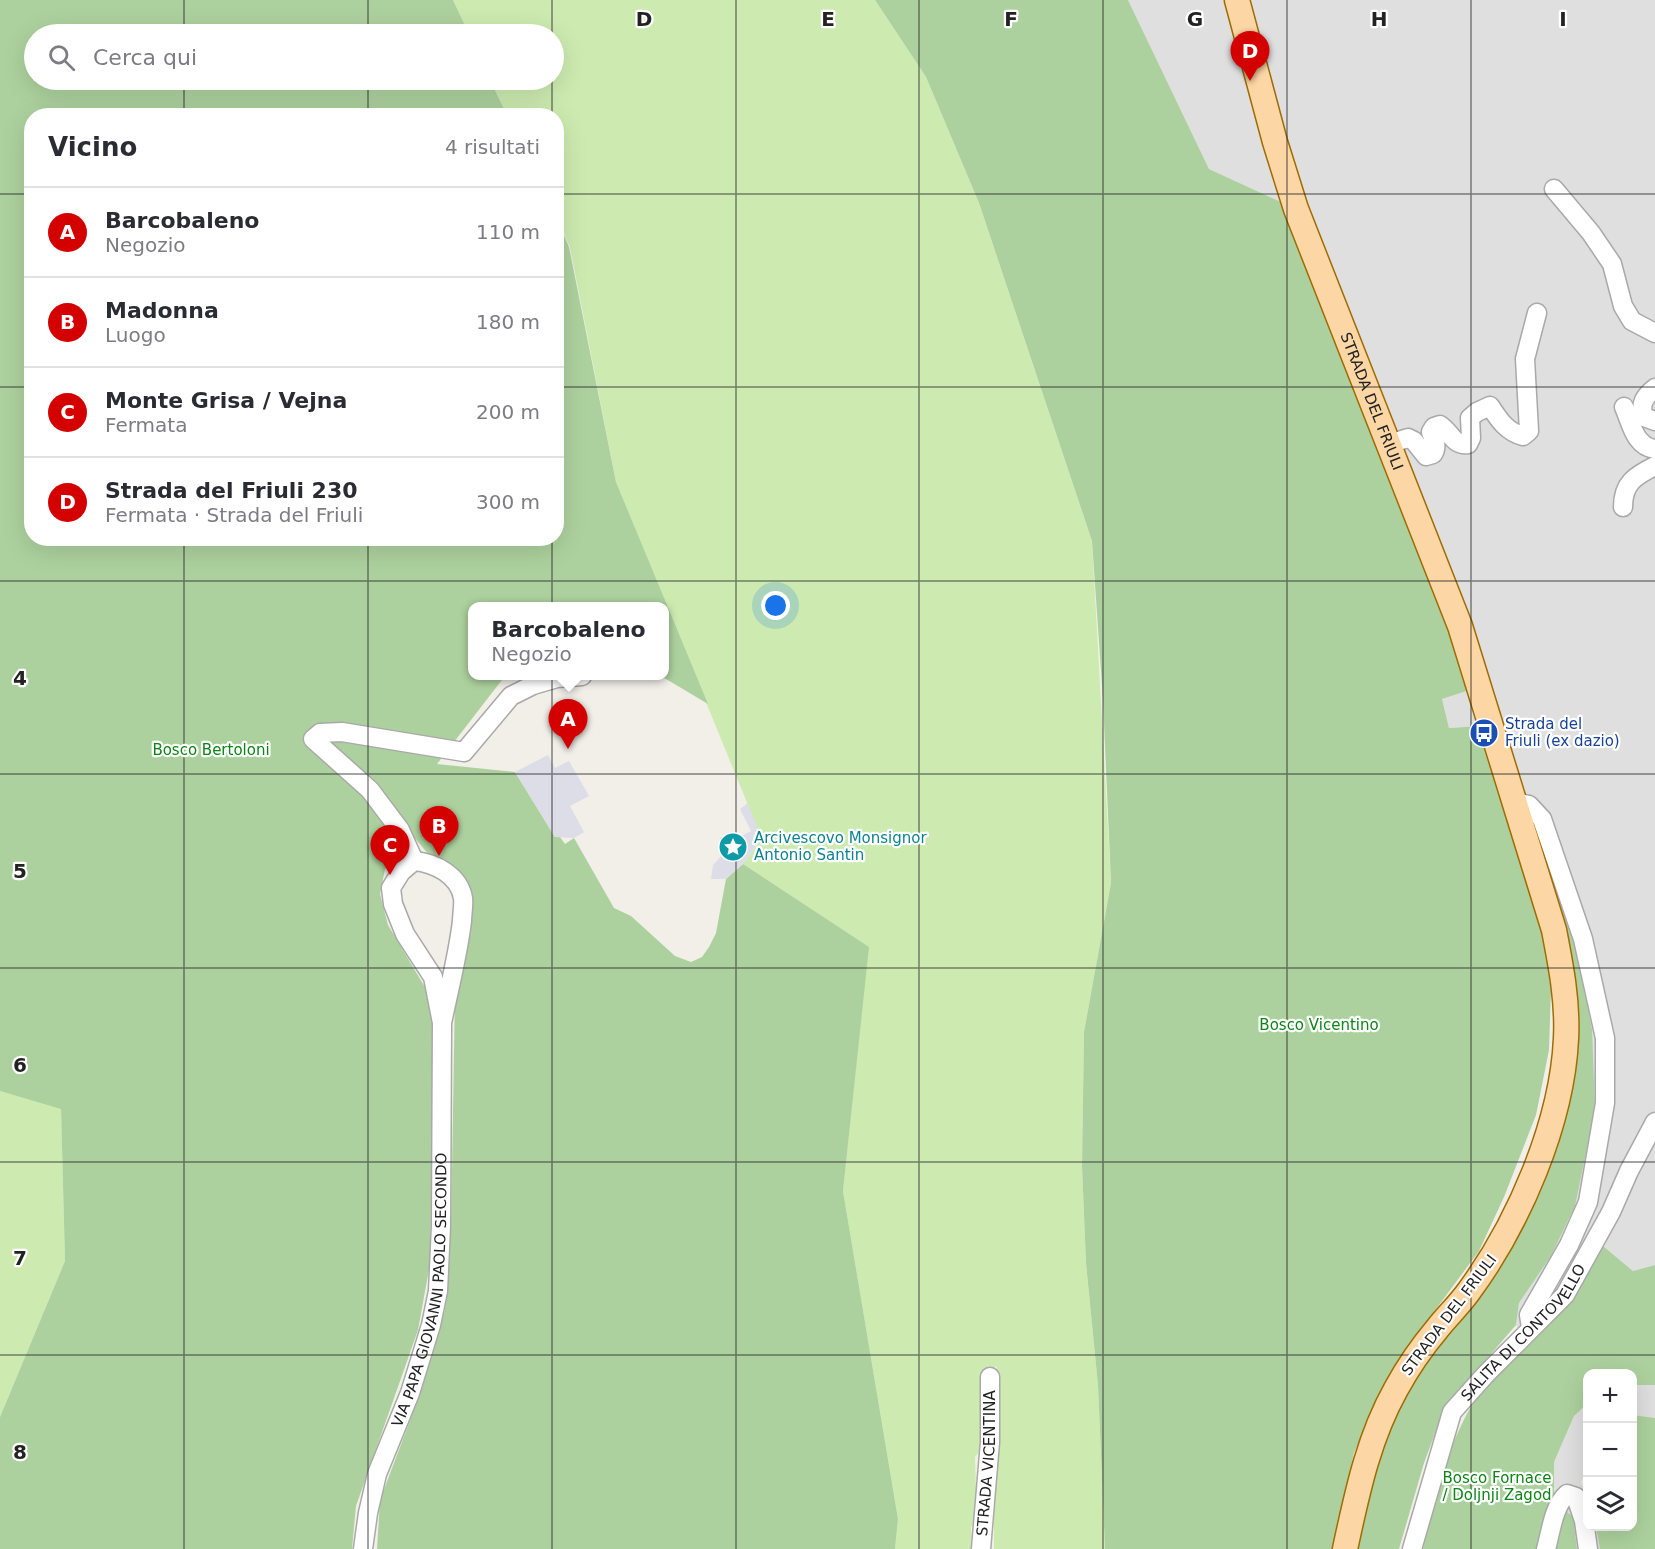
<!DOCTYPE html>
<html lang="it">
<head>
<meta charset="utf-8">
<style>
  :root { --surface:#fff; --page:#f7f7f7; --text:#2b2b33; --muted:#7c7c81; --line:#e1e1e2; --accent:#d40000 }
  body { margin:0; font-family:"DejaVu Sans",sans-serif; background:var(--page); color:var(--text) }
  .controls { position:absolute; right:18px; bottom:18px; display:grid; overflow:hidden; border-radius:12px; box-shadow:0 6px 24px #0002 }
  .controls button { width:54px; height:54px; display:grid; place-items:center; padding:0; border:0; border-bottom:2px solid var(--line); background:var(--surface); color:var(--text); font:30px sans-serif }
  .you { position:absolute; left:776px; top:606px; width:21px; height:21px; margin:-15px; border:4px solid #fff; border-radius:50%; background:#1a73e8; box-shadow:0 0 0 9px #1a73e833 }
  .badge { display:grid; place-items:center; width:39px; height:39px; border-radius:50%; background:var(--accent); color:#fff; font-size:20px; font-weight:700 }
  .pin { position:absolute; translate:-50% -50px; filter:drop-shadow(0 2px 3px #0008) }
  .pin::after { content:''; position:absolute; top:32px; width:21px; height:18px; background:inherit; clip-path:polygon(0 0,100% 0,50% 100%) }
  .popup { position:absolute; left:468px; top:602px; width:201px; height:78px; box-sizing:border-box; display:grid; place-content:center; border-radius:12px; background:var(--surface); filter:drop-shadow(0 2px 4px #0005); font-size:20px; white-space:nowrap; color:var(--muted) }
  .popup b { font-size:22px; color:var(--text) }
  .popup::after { content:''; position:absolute; left:50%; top:100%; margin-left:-12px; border:12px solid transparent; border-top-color:var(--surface) }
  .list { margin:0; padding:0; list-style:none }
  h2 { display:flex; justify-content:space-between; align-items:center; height:78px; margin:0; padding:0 24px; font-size:26px }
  h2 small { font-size:20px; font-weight:400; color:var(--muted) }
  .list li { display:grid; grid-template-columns:39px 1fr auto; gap:18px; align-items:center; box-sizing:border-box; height:90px; padding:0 24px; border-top:2px solid var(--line) }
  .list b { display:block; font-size:22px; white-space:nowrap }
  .list p { margin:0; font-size:20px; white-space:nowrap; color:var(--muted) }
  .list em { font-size:20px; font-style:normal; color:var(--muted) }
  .icon { flex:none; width:33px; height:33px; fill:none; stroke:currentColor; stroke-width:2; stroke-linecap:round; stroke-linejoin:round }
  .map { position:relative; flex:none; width:1655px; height:1549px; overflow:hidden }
  .search { position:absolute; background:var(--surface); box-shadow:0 6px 24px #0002; left:24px; top:24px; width:540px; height:66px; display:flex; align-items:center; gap:15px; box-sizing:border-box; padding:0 21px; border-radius:33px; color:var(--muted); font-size:22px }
  .panel { position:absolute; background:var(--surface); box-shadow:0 6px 24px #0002; left:24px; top:108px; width:540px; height:438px; border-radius:24px }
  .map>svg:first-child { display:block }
</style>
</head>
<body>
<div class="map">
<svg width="1655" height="1549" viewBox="0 0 1655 1549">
  <rect width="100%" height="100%" fill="#f2efe9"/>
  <g fill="#e0dfdf">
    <path d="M 1128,0 L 1655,0 L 1655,1265 L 1633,1271 L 1603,1246 L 1569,1301 L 1527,1345 L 1516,1325 L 1519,1303 L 1551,1256 L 1575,1206 L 1592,1029 L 1538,823 L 1503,809 L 1480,726 L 1449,728 L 1442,699 L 1470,690 L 1283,203 L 1209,169 Z"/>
    <path d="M 1633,1385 L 1655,1385 L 1655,1418 L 1633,1415 Z"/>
    <path d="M 1587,1404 L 1587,1470 L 1581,1482 L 1587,1496 L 1588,1526 L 1596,1527 L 1600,1549 L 1577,1549 L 1573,1517 L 1555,1549 L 1537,1549 L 1554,1495 L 1554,1462 L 1574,1416 Z"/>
  </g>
  <g fill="#cdebb0">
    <path d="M 453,0 L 875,0 L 926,77 L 979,203 L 1092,541 L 1111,883 L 1084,1032 L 1082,1166 L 1086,1263 L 1098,1385 L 1105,1549 L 994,1549 L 994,1388 L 997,1366 L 982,1375 L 980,1451 L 975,1457 L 977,1521 L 971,1527 L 972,1549 L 895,1549 L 898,1519 L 843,1191 L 868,947 L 743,864 L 759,842 L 759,832 L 616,482 L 570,247 L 557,219 L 556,116 L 507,115 L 490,80 L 554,80 L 554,34 L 469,34 Z"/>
    <path d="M 0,1091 L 61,1108 L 65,1261 L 0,1417 Z"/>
  </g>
  <g fill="#add19e">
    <path d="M 0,0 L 453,0 L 469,34 L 34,34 L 34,80 L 490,80 L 507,115 L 32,116 L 32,538 L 556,538 L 557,219 L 569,247 L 616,482 L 708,704 L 661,676 L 664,676 L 664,606 L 472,606 L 472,676 L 505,676 L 437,764 L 515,772 L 555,837 L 560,837 L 565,844 L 574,838 L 614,908 L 631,916 L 675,956 L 691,962 L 702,957 L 709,947 L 716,933 L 726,879 L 743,864 L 869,947 L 843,1191 L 898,1519 L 895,1549 L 377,1549 L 380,1500 L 417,1402 L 445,1310 L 451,1229 L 455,993 L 471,932 L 471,888 L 458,870 L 429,855 L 413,836 L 398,847 L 400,856 L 385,869 L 380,894 L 388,925 L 429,994 L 434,1017 L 430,1264 L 418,1330 L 356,1506 L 352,1549 L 0,1549 L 0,1417 L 65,1261 L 61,1109 L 0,1091 Z"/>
    <path d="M 875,0 L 1128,0 L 1209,169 L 1283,203 L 1392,480 L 1470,690 L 1442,699 L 1449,728 L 1480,726 L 1503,809 L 1542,928 L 1551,990 L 1549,1050 L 1536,1115 L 1504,1197 L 1479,1251 L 1399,1359 L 1375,1404 L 1354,1453 L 1332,1549 L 1105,1549 L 1098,1385 L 1086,1263 L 1082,1166 L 1084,1032 L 1111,883 L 1103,700 L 1092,541 L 979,203 L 926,77 Z"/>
    <path d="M 1538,823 L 1575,947 L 1592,1029 L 1595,1109 L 1575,1206 L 1551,1256 L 1519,1303 L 1516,1325 L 1445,1407 L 1424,1463 L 1399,1549 L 1357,1549 L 1387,1422 L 1412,1381 L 1487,1282 L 1576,1053 L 1578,1003 L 1572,963 Z"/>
    <path d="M 1603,1246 L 1633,1271 L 1655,1265 L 1655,1385 L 1633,1385 L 1632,1374 L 1588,1374 L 1587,1404 L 1574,1416 L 1554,1462 L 1554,1495 L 1537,1549 L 1423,1549 C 1431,1502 1453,1428 1482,1390 C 1508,1358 1543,1333 1569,1301 C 1582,1284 1592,1264 1603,1246 Z"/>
    <path d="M 1633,1415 L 1655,1418 L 1655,1549 L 1600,1549 L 1596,1527 L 1632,1526 Z"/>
    <path d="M 1566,1511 L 1573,1517 L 1577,1549 L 1555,1549 L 1561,1520 Z"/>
  </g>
  <g fill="#dddde8">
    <path d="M 548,755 L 555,768 L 569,761 L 589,796 L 570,806 L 584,832 L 574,838 L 555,837 L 515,772 Z"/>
    <path d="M 748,803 L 759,832 L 759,842 L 743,864 L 726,879 L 711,879 L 713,865 L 724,853 L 725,845 L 751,831 L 740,809 Z"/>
  </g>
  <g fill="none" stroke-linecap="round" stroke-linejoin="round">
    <g stroke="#a9a9a9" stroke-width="21">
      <g id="minor">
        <path d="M 1554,189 L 1591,233 L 1612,264 L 1623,306 L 1632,321 L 1655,333"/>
        <path d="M 1655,388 C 1645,396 1639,404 1644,417 L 1655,421"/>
        <path d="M 1624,407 C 1631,423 1635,447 1655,449"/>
        <path d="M 1389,444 L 1408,438 L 1414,441 L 1426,456 L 1433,454 C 1438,446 1434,440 1431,432 L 1434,427 L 1440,425 C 1451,432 1453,446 1468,444 L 1471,438 L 1470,418 L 1477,412 L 1490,406 C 1499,420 1507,432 1523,436 L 1529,431 L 1525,359 L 1537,313"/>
        <path d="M 1623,507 C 1623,483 1635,476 1655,466"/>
        <path d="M 1515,802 L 1529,805 L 1542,819 L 1583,939 L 1605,1038 L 1605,1103 L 1588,1202 L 1569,1245 L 1529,1315 L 1531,1328"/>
        <path d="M 414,861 L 400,830 L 370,790 L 313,739 L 320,733 L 342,732 L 464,752 L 511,696 L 533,685 L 557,678 L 582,676"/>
        <path id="s1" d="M 363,1549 L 368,1513 L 377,1474 L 410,1393 L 431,1325 L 438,1291 L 441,1226 L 442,1023 L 433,977 L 405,934 L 393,904 L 391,888 L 401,872 L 414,861 C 435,863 459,875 463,898 C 464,905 462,914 462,921 C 458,955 449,989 442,1023"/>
        <path id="s2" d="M 981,1549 L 990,1442 L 990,1377"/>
        <path id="s3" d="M 1412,1549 L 1452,1412 L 1486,1374 L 1565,1295 L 1611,1212 L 1629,1171 L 1655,1122"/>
        <path d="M 1546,1549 C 1551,1532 1553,1507 1567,1494 L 1576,1497 L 1584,1521 L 1588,1549"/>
      </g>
    </g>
    <g stroke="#a06b00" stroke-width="27">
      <g id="major">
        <path id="s4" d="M 1237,0 L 1275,142 L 1296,209 L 1460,626 L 1554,930 C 1561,966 1568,1002 1566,1039 C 1562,1123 1519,1223 1469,1291 C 1460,1304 1447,1316 1437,1329 C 1421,1348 1408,1367 1396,1389 C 1368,1439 1357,1494 1345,1549"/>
      </g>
    </g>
    <use href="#minor" stroke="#fff" stroke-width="18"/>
    <use href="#major" stroke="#fcd6a4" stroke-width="24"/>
  </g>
  <path fill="none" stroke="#222" stroke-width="1.5" stroke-opacity="0.55" d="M 184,0 L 184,34M 368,0 L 368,34M 552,0 L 552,34M 736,0 L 736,1549M 919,0 L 919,1549M 1103,0 L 1103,1549M 1287,0 L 1287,1549M 1471,0 L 1471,1549M 184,80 L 184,116M 368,80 L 368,116M 552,80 L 552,116M 0,194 L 32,194M 556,194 L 1655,194M 0,387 L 32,387M 556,387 L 1655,387M 184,538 L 184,1549M 368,538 L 368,1549M 552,538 L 552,1549M 0,581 L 1655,581M 0,774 L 1655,774M 0,968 L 1655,968M 0,1162 L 1655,1162M 0,1355 L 1655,1355"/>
  <defs>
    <g id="bus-disc" transform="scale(1.5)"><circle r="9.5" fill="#1a4fb4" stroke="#fff"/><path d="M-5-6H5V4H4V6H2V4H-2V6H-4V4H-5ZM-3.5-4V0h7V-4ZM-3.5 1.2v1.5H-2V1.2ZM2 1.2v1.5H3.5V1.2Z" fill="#fff"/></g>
    <g id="sight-disc" transform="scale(1.5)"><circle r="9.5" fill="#0f9aa8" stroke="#fff"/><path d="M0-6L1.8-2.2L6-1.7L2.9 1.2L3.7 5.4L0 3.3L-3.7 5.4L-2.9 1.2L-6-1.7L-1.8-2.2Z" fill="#fff"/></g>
  </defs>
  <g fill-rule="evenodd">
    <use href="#bus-disc" x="1484" y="733"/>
    <use href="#sight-disc" x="733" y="847"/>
  </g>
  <g text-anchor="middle" stroke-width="4.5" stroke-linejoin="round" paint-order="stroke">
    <g font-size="15" fill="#222" stroke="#fff">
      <text dy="5" stroke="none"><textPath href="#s4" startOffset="424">STRADA DEL FRIULI</textPath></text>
      <text dy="5" stroke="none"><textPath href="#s1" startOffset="268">VIA PAPA GIOVANNI PAOLO SECONDO</textPath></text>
      <text transform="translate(1449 1315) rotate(-53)" y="5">STRADA DEL FRIULI</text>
      <text dy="5" stroke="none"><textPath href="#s3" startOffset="250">SALITA DI CONTOVELLO</textPath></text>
      <text dy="5" stroke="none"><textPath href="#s2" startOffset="86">STRADA VICENTINA</textPath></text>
    </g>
    <g font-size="15" fill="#164399" stroke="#fff" text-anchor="start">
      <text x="1505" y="729">Strada del<tspan x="1505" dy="17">Friuli (ex dazio)</tspan></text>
    </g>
    <g font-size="15" fill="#0c8416" stroke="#fff">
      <text x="211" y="755">Bosco Bertoloni</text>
      <text x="1319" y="1030">Bosco Vicentino</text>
      <text x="1497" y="1483">Bosco Fornace<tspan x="1497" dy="17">/ Doljnji Zagod</tspan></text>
    </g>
    <g font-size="15" fill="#0d838f" stroke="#fff" text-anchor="start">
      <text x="754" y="843">Arcivescovo Monsignor<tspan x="754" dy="17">Antonio Santin</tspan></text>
    </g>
  </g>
  <g font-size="20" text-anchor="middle" font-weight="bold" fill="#222" stroke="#fff" stroke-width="4.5" stroke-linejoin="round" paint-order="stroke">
    <text x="644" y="26">D</text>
    <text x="828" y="26">E</text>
    <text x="1011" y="26">F</text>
    <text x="1195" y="26">G</text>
    <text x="1379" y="26">H</text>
    <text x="1563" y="26">I</text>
    <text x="20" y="685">4</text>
    <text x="20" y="878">5</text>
    <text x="20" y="1072">6</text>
    <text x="20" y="1265">7</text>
    <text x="20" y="1459">8</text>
  </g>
</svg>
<div class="controls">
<button>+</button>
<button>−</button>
<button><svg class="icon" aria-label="layers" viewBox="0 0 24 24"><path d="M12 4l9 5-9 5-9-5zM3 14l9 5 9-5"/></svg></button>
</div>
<div class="you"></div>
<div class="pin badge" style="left:568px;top:749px">A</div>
<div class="popup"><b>Barcobaleno</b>Negozio</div>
<div class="pin badge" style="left:439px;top:856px">B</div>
<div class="pin badge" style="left:390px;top:875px">C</div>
<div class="pin badge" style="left:1250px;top:81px">D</div>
<div class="search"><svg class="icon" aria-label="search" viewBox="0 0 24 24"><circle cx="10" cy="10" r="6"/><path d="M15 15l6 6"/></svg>Cerca qui</div>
<section class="panel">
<h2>Vicino<small>4 risultati</small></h2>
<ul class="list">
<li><span class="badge">A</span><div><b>Barcobaleno</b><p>Negozio</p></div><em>110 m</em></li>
<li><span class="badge">B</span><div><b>Madonna</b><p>Luogo</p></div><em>180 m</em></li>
<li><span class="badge">C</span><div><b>Monte Grisa / Vejna</b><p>Fermata</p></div><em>200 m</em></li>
<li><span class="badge">D</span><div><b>Strada del Friuli 230</b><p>Fermata · Strada del Friuli</p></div><em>300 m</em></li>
</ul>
</section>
</div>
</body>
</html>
